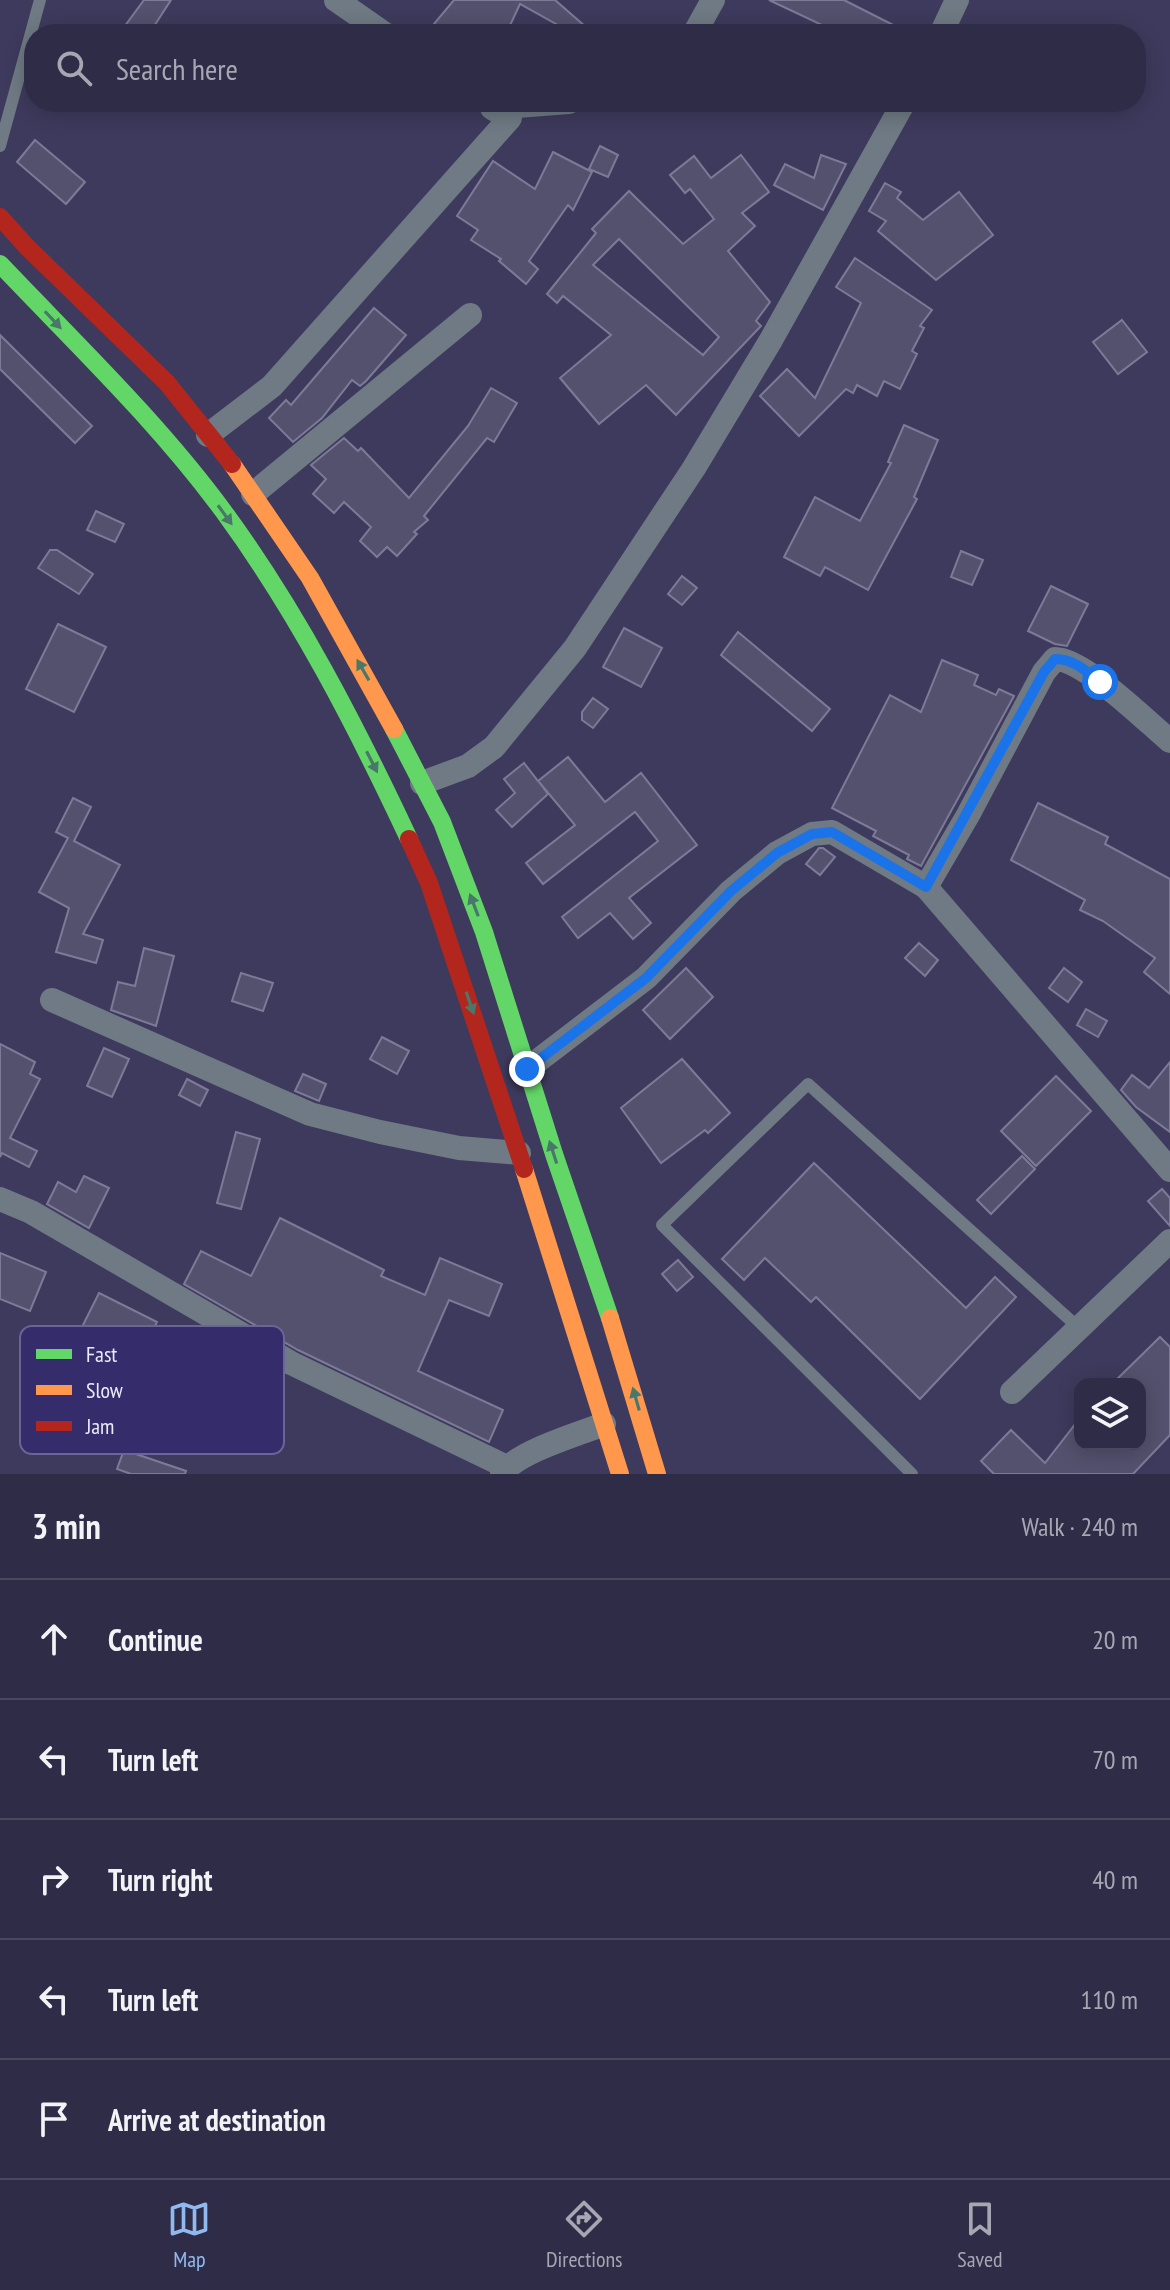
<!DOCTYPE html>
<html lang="en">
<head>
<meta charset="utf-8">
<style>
  :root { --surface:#2e2c46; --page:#36344d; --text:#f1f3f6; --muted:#a7a7b3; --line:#49485f; --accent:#90b9f0 }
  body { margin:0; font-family:"PT Sans Narrow",sans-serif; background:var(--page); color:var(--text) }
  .controls { position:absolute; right:24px; bottom:24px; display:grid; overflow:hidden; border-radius:16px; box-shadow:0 4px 20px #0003 }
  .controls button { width:72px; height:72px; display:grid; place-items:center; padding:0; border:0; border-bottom:2px solid var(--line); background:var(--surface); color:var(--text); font:40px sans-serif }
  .stop { position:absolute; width:24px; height:24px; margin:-18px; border:6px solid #1a73e8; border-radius:50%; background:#fff }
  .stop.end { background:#1a73e8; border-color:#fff; box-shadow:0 2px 8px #0008 }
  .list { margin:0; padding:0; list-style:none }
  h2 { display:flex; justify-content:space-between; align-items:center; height:104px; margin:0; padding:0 32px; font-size:34px }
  h2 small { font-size:26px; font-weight:400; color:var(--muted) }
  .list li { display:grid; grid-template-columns:52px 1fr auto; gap:24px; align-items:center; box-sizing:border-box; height:120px; padding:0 32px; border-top:2px solid var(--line) }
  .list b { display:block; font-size:30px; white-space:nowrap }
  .list em { font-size:26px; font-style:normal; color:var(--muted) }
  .icon { flex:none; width:44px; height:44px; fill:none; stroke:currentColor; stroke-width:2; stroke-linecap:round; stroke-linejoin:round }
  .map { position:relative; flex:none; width:1170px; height:1474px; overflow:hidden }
  .search { position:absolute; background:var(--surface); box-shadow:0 4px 20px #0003; left:24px; right:24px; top:24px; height:88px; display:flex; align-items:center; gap:20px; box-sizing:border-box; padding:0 28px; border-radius:32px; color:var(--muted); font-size:30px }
  .sheet { height:704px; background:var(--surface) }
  nav { display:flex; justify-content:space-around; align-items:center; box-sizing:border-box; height:112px; border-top:2px solid var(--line); background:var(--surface); font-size:22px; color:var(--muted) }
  nav a { display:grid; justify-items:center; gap:4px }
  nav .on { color:var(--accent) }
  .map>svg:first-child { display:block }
</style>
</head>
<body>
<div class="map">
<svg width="1170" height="1474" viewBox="0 0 1170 1474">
  <rect width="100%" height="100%" fill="#3e3a5d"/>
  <g fill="#54516e" stroke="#7d7a98" stroke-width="2" fill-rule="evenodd">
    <path d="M 144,0 L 171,0 L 149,34 L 119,34 Z"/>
    <path d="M 454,0 L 555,0 L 594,34 L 574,34 L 520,4 L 506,34 L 444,34 L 433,25 Z"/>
    <path d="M 769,0 L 844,0 L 911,34 L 841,34 Z"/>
    <path d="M 35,140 L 85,182 L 66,204 L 17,162 Z"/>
    <path d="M 600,146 L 618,155 L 608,177 L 589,169 Z"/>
    <path d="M 553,152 L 592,172 L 573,210 L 568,205 L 529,261 L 538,269 L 526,284 L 499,261 L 501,259 L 471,240 L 478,230 L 457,216 L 493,161 L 535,189 Z"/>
    <path d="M 741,155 L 769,192 L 742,213 L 755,226 L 728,251 L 770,302 L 756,321 L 761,326 L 676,415 L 646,385 L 599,424 L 560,378 L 611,335 L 563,296 L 557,303 L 547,294 L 596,233 L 592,229 L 629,191 L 683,244 L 714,219 L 690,189 L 685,193 L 670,175 L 694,156 L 711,178 ZM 619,239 L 719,337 L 703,355 L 593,265 Z"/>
    <path d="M 821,155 L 846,164 L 823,210 L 774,185 L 785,164 L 814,178 Z"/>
    <path d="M 885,183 L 901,192 L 897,198 L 923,220 L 959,192 L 993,235 L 936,280 L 878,231 L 886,221 L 869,211 Z"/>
    <path d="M 855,258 L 932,310 L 920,326 L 924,328 L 912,351 L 917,354 L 900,389 L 884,381 L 877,396 L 857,385 L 853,393 L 846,389 L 799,436 L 760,396 L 787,369 L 815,398 L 861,303 L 836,287 Z"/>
    <path d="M 374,308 L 406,335 L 366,381 L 360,386 L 352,380 L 322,418 L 293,442 L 269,418 L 286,400 L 291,405 Z"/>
    <path d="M 1122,320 L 1147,352 L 1118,374 L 1093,342 Z"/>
    <path d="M 0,335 L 92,426 L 75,443 L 0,369 Z"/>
    <path d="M 491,388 L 517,403 L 494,442 L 487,438 L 424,516 L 428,520 L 414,532 L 417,534 L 397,556 L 387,547 L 377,557 L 360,541 L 371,527 L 344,502 L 334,513 L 313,494 L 326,479 L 311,465 L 344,438 L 358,451 L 361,448 L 409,498 L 468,426 Z"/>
    <path d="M 904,425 L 938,440 L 914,497 L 917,499 L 868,590 L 825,567 L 820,576 L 784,557 L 815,497 L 860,521 L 891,463 L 888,462 Z"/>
    <path d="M 96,511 L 124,524 L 115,542 L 87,530 Z"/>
    <path d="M 50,550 L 57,550 L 93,574 L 79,594 L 38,568 Z"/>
    <path d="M 961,551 L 983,560 L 972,585 L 951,577 Z"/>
    <path d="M 682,576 L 697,588 L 682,605 L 668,594 Z"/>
    <path d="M 1051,586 L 1088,604 L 1067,646 L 1055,644 L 1028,631 Z"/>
    <path d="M 58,624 L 106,647 L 74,712 L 26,689 Z"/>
    <path d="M 624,628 L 662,648 L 641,687 L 603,667 Z"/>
    <path d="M 738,632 L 830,709 L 812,731 L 721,655 Z"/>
    <path d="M 942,660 L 978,675 L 974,685 L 996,695 L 999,689 L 1014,696 L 921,866 L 907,859 L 909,855 L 873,836 L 876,831 L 832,808 L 890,695 L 921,712 Z"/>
    <path d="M 593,698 L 608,709 L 593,728 L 582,720 L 582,712 Z"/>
    <path d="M 568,757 L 605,802 L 641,773 L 697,845 L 629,898 L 651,923 L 633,939 L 610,913 L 578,938 L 562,917 L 658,841 L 635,812 L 543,884 L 526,863 L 575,825 L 539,782 L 548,794 L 512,827 L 496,810 L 515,793 L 504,779 L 524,763 L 538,781 Z"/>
    <path d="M 73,798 L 91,807 L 74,841 L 120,865 L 83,934 L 103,940 L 96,963 L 56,952 L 69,908 L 39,892 L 68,838 L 56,832 Z"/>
    <path d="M 1038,803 L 1108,837 L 1105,844 L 1170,879 L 1170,994 L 1144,972 L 1155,958 L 1103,921 L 1080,910 L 1085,900 L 1011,860 Z"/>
    <path d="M 819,848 L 823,848 L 835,857 L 820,875 L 806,864 Z"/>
    <path d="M 919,943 L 938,960 L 925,976 L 905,958 Z"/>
    <path d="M 144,948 L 174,956 L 156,1026 L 111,1010 L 118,982 L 135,986 Z"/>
    <path d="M 686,968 L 713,997 L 670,1039 L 643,1010 Z"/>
    <path d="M 1064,968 L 1082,982 L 1068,1002 L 1049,988 Z"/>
    <path d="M 241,973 L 273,983 L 263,1011 L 232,1001 Z"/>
    <path d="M 1086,1009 L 1107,1021 L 1098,1037 L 1077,1025 Z"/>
    <path d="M 382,1037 L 409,1051 L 397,1074 L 370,1059 Z"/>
    <path d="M 0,1044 L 35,1062 L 30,1074 L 40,1079 L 10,1138 L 37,1151 L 29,1167 L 2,1153 L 0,1157 Z"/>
    <path d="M 104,1048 L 129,1059 L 112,1097 L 87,1086 Z"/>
    <path d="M 682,1059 L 730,1113 L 708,1133 L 705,1130 L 661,1163 L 621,1108 Z"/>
    <path d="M 1170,1062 L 1170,1132 L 1136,1107 L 1121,1090 L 1132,1075 L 1149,1088 Z"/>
    <path d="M 303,1074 L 326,1084 L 319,1101 L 295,1091 Z"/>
    <path d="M 1056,1076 L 1091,1111 L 1036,1166 L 1001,1131 Z"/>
    <path d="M 187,1079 L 208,1090 L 200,1106 L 179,1095 Z"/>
    <path d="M 236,1132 L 260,1139 L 241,1209 L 217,1203 Z"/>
    <path d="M 1022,1156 L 1035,1169 L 991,1214 L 977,1200 Z"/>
    <path d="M 814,1163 L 966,1308 L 995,1277 L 1016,1297 L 920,1399 L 816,1297 L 811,1302 L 765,1258 L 744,1280 L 722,1259 Z"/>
    <path d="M 84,1176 L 109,1188 L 89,1228 L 47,1204 L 58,1182 L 76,1192 Z"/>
    <path d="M 1162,1189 L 1170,1198 L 1170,1226 L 1148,1201 Z"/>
    <path d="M 280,1218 L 384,1270 L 381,1276 L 425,1295 L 440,1258 L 502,1284 L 489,1316 L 449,1300 L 418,1371 L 503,1410 L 489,1442 L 298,1350 L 184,1284 L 201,1251 L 251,1276 Z"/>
    <path d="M 0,1253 L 46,1272 L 30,1311 L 0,1299 Z"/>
    <path d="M 678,1260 L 693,1277 L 677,1291 L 662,1274 Z"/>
    <path d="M 99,1293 L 157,1322 L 138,1360 L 80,1331 Z"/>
    <path d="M 1160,1337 L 1170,1347 L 1170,1435 L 1133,1474 L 994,1474 L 981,1461 L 1011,1430 L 1045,1463 L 1080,1418 L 1080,1444 L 1140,1444 L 1140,1384 L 1112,1384 Z"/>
    <path d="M 124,1450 L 186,1471 L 185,1474 L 131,1474 L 117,1469 Z"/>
  </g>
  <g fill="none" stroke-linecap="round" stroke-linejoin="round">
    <g stroke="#6f7a84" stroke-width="12">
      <path d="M 0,146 L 40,0"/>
      <path d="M 912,1474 L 662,1225 L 808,1084 L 1079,1328"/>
    </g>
    <g stroke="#6f7a84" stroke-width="24">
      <path d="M 336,0 L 385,34"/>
      <path d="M 694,34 L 713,0"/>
      <path d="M 941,34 L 957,0"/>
      <path d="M 208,435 L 272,386 L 510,118 L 492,108 L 569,102"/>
      <path d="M 253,494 L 470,315"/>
      <path d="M 422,783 L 468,766 L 494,747 L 575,648 L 694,468 L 771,340 L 904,102"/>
      <path d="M 926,887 L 1170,1170"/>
      <path d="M 52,1000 L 310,1114 L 380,1132 L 459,1148 L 519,1153"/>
      <path d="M 527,1069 L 646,978 L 731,891 L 777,853 L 812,834 L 832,832 L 926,887 L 968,815 L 1044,672 L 1055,659 C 1084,659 1146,721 1170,741"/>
      <path d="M 0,1199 L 31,1212 L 291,1363 L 507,1467"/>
      <path d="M 1012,1392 L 1170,1241"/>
      <path d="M 502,1474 C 516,1452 579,1434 604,1424"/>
    </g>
    <g stroke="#63d668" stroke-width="18">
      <path d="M 0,264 C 76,344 158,422 224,512 C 298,613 356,726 409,839"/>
      <path d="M 394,729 L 442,822 L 484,932 L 554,1154 L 610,1318"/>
    </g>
    <g stroke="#ff974d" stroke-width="18">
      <path d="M 232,464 L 310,578 L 394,729"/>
      <path d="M 524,1169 L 620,1474"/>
      <path d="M 610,1318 L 657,1474"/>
    </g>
    <g stroke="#b3261e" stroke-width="18">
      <path d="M 0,217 L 27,247 L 167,383 L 232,464"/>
      <path d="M 409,839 L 429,883 L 524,1169"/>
    </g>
  </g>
  <defs><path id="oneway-solid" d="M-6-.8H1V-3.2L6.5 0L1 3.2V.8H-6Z" transform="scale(2)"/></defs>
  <g fill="#49786a">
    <use href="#oneway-solid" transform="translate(53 320) rotate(47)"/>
    <use href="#oneway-solid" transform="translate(225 515) rotate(54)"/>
    <use href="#oneway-solid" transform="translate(363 670) rotate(-120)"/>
    <use href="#oneway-solid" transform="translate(372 762) rotate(63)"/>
    <use href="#oneway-solid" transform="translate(474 905) rotate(-111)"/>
    <use href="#oneway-solid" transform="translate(470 1003) rotate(71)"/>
    <use href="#oneway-solid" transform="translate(553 1152) rotate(-108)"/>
    <use href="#oneway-solid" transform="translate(636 1399) rotate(-106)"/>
  </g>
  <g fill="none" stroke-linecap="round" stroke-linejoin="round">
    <path stroke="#1a73e8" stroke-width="10" d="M 527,1069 L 646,978 L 731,891 L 777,853 L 812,834 L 832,832 L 926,887 L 1044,672 L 1055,659 C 1074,659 1086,671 1100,682"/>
  </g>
  <rect x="20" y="1326" width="264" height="128" rx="12" fill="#342c6b" stroke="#6b6596" stroke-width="2"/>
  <rect x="36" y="1349" width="36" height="10" fill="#63d668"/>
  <rect x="36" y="1385" width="36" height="10" fill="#ff974d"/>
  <rect x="36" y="1421" width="36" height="10" fill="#b3261e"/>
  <g font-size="22" fill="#eaeafa">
    <text x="86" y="1362">Fast</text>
    <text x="86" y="1398">Slow</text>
    <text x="86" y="1434">Jam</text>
  </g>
</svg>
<div class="controls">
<button><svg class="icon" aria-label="layers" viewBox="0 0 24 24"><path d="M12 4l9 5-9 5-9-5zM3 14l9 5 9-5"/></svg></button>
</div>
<div class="stop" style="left:1100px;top:682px"></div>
<div class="stop end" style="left:527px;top:1069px"></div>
<div class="search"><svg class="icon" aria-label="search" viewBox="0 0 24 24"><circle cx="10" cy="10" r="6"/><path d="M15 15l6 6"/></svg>Search here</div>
</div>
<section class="sheet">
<h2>3 min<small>Walk · 240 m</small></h2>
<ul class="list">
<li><svg class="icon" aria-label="ahead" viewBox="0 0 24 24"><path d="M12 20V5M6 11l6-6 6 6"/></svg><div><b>Continue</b></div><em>20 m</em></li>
<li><svg class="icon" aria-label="left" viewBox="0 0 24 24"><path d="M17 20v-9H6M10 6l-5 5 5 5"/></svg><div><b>Turn left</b></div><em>70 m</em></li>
<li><svg class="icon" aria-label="right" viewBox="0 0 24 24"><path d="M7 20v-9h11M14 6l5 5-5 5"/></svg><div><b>Turn right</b></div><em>40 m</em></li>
<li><svg class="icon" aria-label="left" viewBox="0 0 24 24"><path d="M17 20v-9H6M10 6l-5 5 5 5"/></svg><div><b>Turn left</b></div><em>110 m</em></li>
<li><svg class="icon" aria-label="arrive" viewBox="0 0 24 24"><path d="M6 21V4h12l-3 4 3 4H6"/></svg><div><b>Arrive at destination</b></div></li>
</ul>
</section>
<nav>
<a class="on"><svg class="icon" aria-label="map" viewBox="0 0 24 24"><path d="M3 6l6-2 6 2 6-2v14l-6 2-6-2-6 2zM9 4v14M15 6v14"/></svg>Map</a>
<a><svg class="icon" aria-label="directions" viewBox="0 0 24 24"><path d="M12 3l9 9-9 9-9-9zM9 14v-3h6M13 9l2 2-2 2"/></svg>Directions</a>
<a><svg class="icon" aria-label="saved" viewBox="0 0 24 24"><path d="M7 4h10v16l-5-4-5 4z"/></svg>Saved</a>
</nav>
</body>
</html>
